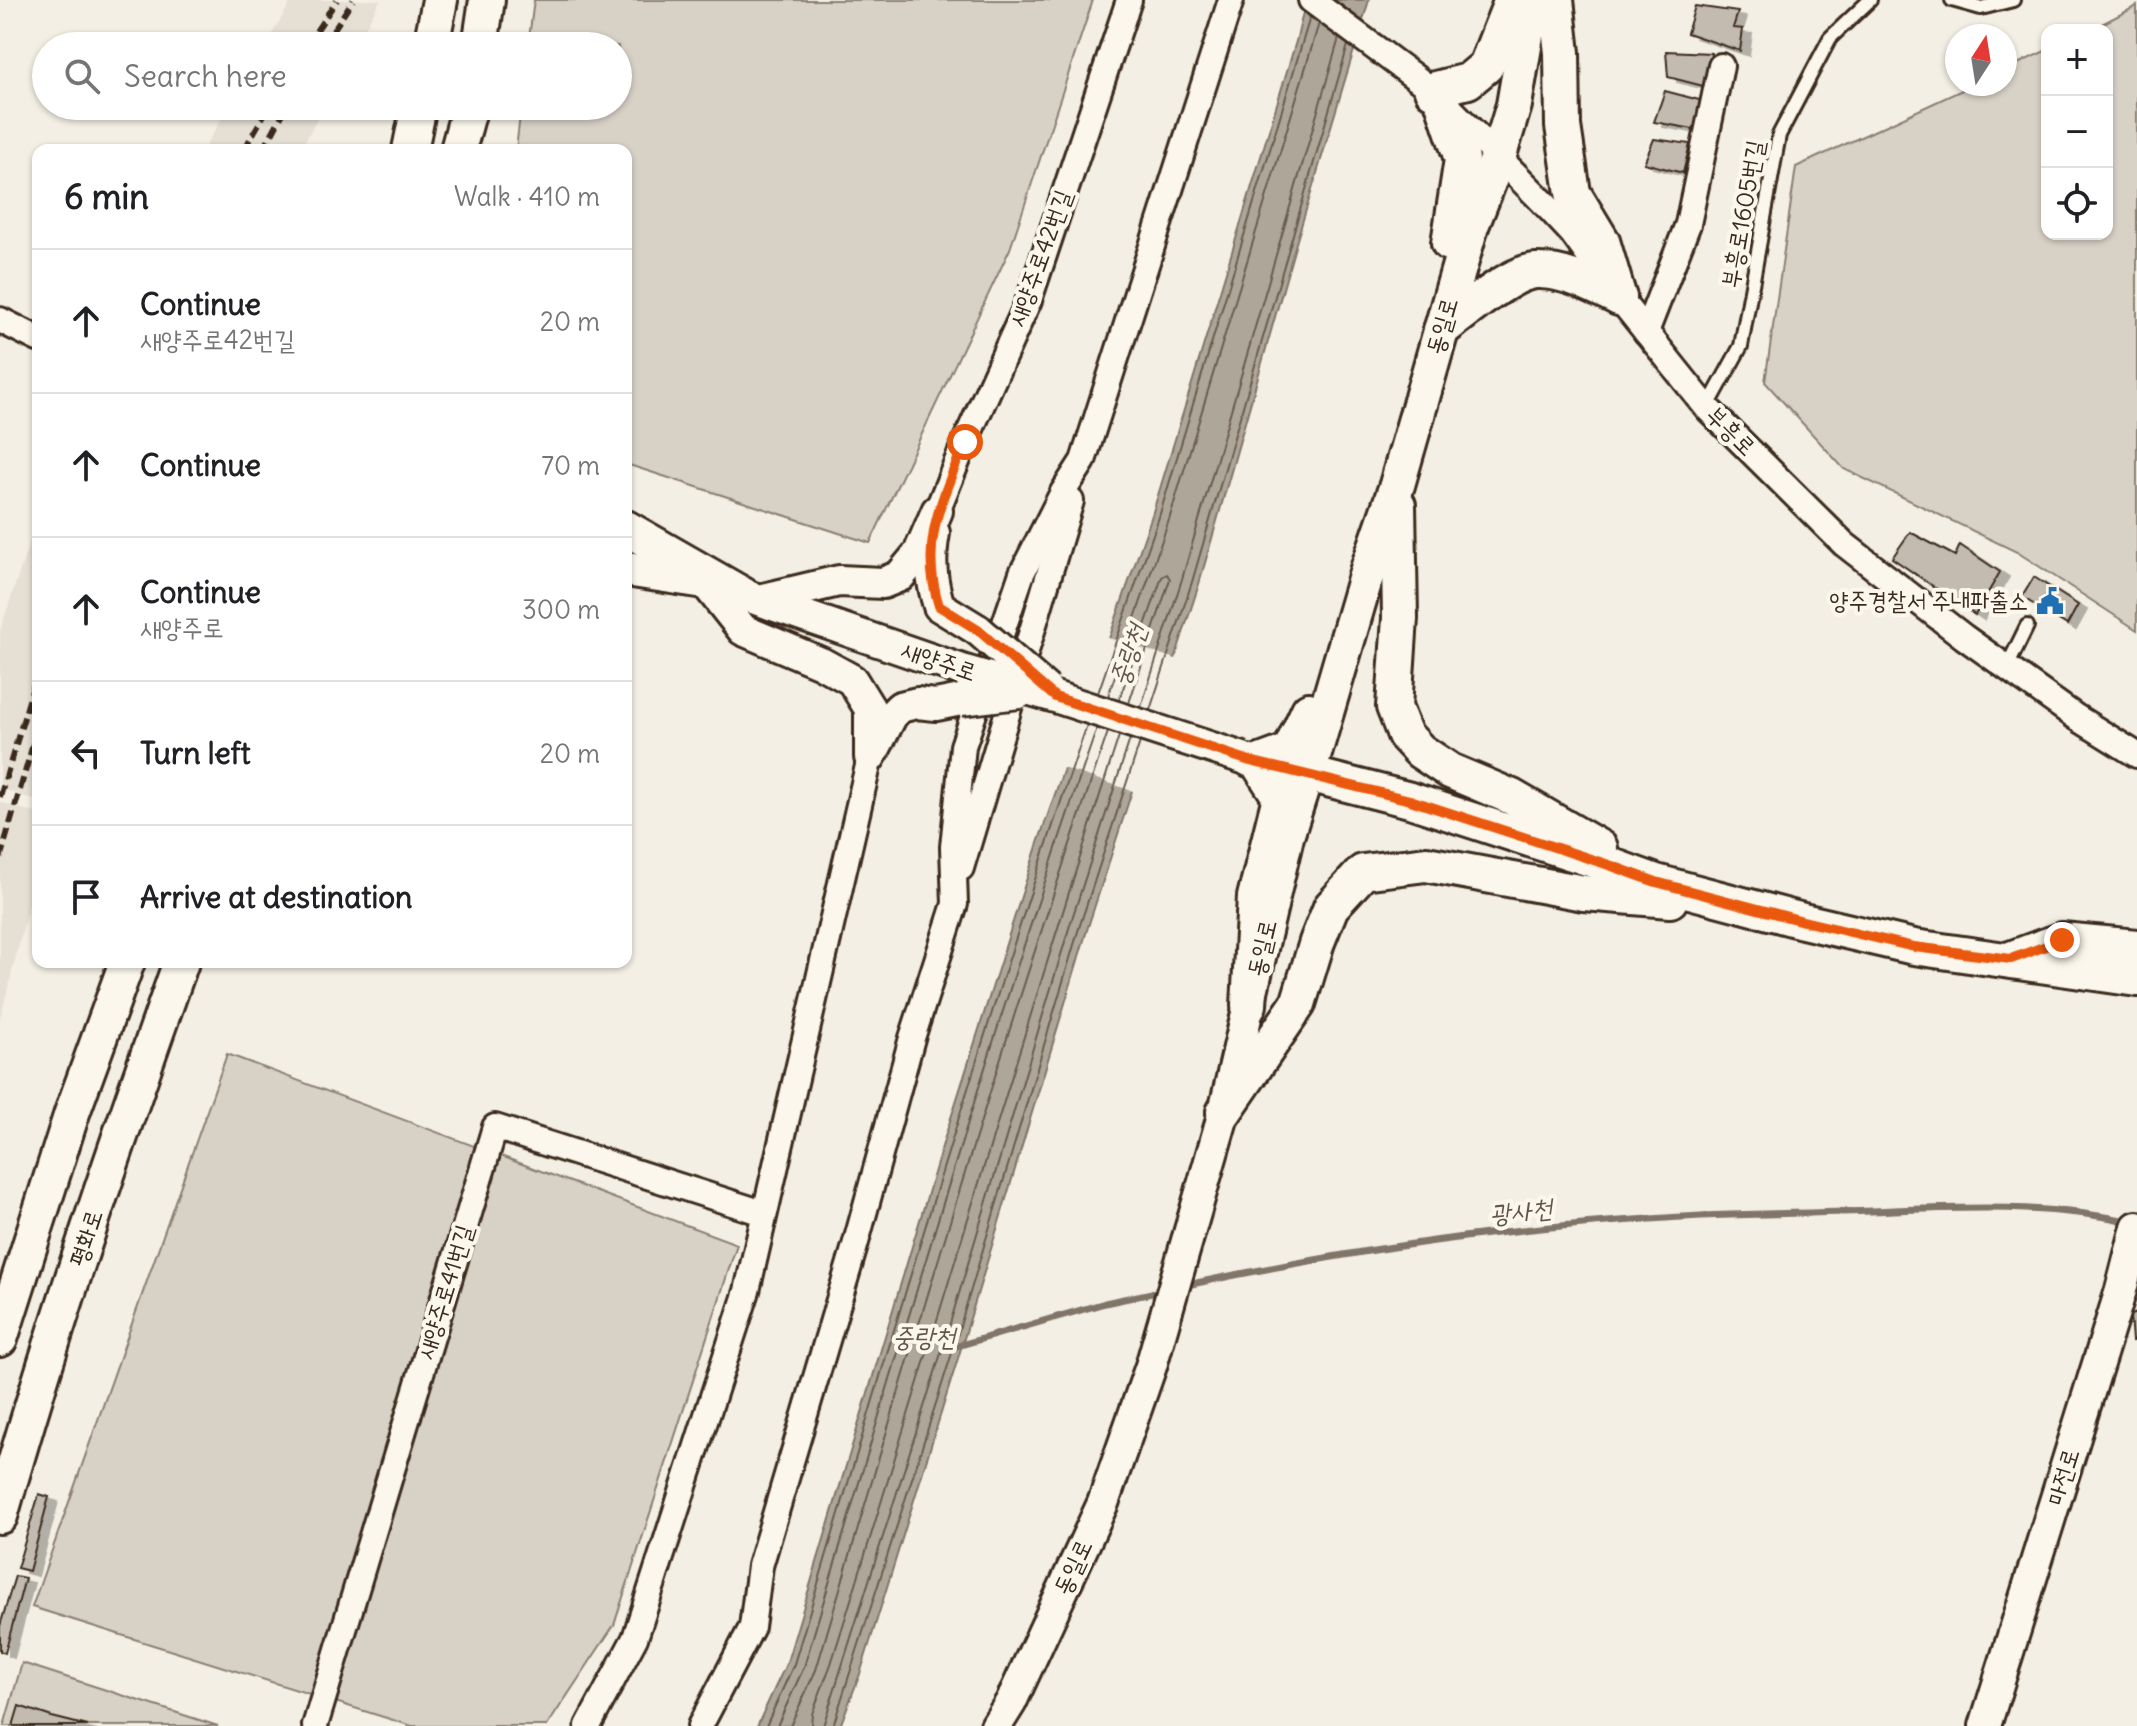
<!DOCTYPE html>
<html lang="en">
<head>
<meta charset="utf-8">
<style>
  :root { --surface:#fff; --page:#f6f6f6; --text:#202124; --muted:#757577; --line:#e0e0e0 }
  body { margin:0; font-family:Delius,"Poor Story",sans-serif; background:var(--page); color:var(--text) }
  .controls { position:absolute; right:24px; top:24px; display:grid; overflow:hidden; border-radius:16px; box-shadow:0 2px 6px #0004 }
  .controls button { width:72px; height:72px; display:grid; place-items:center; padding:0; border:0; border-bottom:2px solid var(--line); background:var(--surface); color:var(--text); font:40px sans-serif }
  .compass { position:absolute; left:1945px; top:24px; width:72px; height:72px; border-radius:50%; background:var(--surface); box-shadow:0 2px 6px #0004; rotate:12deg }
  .stop { position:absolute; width:24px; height:24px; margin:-18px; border:6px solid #ea580c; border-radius:50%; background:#fff }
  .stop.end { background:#ea580c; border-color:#fff; box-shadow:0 2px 8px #0008 }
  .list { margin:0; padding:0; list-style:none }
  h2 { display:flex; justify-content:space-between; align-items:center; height:104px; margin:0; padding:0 32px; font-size:34px }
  h2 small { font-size:26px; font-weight:400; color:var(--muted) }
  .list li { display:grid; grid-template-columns:52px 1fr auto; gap:24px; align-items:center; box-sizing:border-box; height:144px; padding:0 32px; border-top:2px solid var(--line) }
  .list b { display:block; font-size:30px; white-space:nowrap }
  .list p { margin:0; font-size:26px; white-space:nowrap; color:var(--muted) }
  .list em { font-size:26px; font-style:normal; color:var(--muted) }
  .icon { flex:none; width:44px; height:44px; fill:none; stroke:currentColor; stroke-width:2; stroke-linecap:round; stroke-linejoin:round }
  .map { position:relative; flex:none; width:2137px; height:1726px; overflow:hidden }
  .search { position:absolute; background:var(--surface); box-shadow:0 2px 6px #0004; left:32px; top:32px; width:600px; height:88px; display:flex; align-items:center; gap:20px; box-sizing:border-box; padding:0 28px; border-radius:44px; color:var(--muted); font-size:30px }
  .panel { position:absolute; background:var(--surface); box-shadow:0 2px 6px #0004; left:32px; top:144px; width:600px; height:824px; border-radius:16px }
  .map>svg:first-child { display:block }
</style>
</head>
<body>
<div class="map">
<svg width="2137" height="1726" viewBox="0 0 2137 1726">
  <defs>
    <filter id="shadow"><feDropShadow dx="9" dy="5" stdDeviation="0" flood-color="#0004"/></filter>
  </defs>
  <rect width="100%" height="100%" fill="#f3efe4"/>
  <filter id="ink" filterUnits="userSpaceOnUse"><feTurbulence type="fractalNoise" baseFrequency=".0125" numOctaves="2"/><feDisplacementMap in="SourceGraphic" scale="16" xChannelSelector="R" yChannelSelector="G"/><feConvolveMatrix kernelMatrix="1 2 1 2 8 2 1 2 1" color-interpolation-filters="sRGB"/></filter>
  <g filter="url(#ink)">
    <g fill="#e5dfd4">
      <path d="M 292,0 L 380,0 L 356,46 L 265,46 Z"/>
      <path d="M 229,106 L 324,106 L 300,150 L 203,150 Z"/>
      <path d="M 38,516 L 38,801 L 0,788 L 0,631 Z"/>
      <path d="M 0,802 L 38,814 L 38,869 L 0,1019 Z"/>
    </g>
    <g fill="#d8d1c6" stroke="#8a7e72" stroke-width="2">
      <path d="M 534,0 L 1093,0 L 1010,249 L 870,543 L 626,464 L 626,150 L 516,150 L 521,106 L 618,106 L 618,46 L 528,46 Z"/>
      <path d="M 2137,6 L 2137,630 L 2017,552 L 1844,469 L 1765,382 L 1796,167 L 1975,84 L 2005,84 L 2005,70 L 2047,50 L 2047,234 L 2107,234 L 2107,30 L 2090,30 Z"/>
      <path d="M 227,1054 L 737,1244 L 614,1625 L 547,1726 L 412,1726 L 32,1607 Z"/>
      <path d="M 22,1663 L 218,1726 L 4,1726 Z"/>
    </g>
    <path fill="#afa69a" stroke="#817468" stroke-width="2" d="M 1306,0 L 1369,0 L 1296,243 L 1199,584 L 1087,930 L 959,1355 L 860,1674 L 840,1726 L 757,1726 L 787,1662 L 944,1140 L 1037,846 L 1152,515 L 1297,38 Z"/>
    <path fill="#f3efe4" d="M 1105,637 L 1179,660 L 1136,792 L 1060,767 Z"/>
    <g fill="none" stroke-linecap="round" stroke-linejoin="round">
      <g stroke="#695c50" stroke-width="2">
        <path d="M 1098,693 L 1159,517 L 1310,17"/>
        <path d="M 1108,696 L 1169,520 L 1319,23"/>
        <path d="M 1119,700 L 1162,577 L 1167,574 L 1170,579 L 1129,703"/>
        <path d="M 1141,707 L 1182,579 L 1339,38"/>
        <path d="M 1150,710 L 1192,582 L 1348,45"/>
        <path d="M 766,1726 L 794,1664 C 888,1350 980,1035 1087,725"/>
        <path d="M 777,1726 L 804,1667 C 898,1353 989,1038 1097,728"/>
        <path d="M 790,1726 L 816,1670 C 909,1356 1001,1042 1108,732"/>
        <path d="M 811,1726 L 812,1714 L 831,1664 C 928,1355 1019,1043 1119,736"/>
        <path d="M 823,1726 L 942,1350 L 1070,925 L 1130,739"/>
        <path d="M 833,1726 L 952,1353 L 1079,928 L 1140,742"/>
      </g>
      <g stroke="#817468" stroke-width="7">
        <path d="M 1182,1286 C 1341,1252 1504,1227 1666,1218 C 1725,1214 1783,1214 1842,1212 C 1938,1209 2036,1201 2131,1222"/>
        <path d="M 954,1347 L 1105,1303 L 1166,1290"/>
      </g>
    </g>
    <g fill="#c3bbb0" stroke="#3b2a1e" stroke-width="2" filter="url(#shadow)">
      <path d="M 1695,6 L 1738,12 L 1733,28 L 1743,29 L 1740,51 L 1687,33 Z"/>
      <path d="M 1666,51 L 1711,53 L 1707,87 L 1668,77 Z"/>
      <path d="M 1665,91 L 1703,101 L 1699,130 L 1654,122 Z"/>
      <path d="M 1654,139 L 1690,144 L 1683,173 L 1644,163 Z"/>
      <path d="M 1910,532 L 1955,556 L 1960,545 L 2000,572 L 1975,615 L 1892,558 Z"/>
      <path d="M 2034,577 L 2078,605 L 2067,625 L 2022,597 Z"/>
      <path d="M 2137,1313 L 2137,1340 L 2132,1341 L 2130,1315 Z"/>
      <path d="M 39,1494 L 49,1497 L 29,1571 L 17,1568 Z"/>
      <path d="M 15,1576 L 25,1578 L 5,1653 L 0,1651 L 0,1626 Z"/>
      <path d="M 19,1706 L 52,1717 L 88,1726 L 13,1726 Z"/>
    </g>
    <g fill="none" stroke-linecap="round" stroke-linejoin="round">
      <g stroke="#3b2a1e" stroke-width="18">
        <g id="service">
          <path d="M 1952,0 L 1981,8 L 2013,0"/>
          <path d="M 1707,408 L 1741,346 L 1779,135 L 1830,38 L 1870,0"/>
          <path d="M 2007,667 L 2027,626"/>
        </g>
      </g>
      <g stroke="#3b2a1e" stroke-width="30">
        <g id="minor">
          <path d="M 1311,0 L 1432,90 L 1542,201 L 1572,233 L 1619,298 L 1707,408 L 1844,544 L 1964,637 L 2076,717 L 2137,755"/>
          <path d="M 0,320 L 38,339"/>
          <path d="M 1646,332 L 1688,224 L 1721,66"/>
          <path d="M 937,511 L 965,442 L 1029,300 L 1129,0"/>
          <path d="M 961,868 L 1071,501"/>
          <path d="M 315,1726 L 495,1127 L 763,1213"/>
          <path d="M 588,1726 L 635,1638 L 747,1291 L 870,757"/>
          <path d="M 700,1726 L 752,1627 L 760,1566 L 855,1246 L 912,1038 L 955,904 L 953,847 L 963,746 L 1022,573 L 1063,492 L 1083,461 L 1231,0"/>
        </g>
      </g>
      <g stroke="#3b2a1e" stroke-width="36">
        <g id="tertiary">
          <path d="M 934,533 C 929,560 931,580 939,606 L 978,630"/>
          <path d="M 705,582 L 743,630 L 821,663 L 852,680 L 870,709 L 870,757"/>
          <path d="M 721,587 L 965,671"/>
          <path d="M 759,600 L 839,581 L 883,583 L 900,576 L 919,553 L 937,511"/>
          <path d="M 873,752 L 892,715 L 900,707 L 917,703 L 936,705 L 961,700"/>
          <path d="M 996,1726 L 1011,1702 L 1103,1503 L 1151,1366 L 1224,1112 L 1288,837 L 1308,774 L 1249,761"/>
          <path d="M 1985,1726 L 2121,1290 L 2137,1227"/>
        </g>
      </g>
      <g stroke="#3b2a1e" stroke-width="40">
        <g id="secondary">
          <path d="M 1532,0 L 1514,105 L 1498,158 L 1471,226 L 1397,485 L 1368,569 L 1308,774 L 1410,800 L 1612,866 L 1656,882 L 1803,921 L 1914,947 L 2137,979"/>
          <path d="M 1556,0 L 1562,53 L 1563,126 L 1573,193 L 1602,241 L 1619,298"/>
          <path d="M 431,46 L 440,0"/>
          <path d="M 480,46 L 487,0"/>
          <path d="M 1432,90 L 1468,81 L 1486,66 L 1512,0"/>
          <path d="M 1442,100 L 1462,159 L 1449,243"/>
          <path d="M 410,150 L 419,106"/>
          <path d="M 458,150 L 470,106"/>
          <path d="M 1441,330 C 1463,314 1510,272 1536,271 C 1565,270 1594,286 1619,298"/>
          <path d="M 1398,505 L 1400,618 L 1394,707 L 1405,735 L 1420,751 L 1450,771 L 1512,797 L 1600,848"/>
          <path d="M 626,528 L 743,595"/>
          <path d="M 626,569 L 698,580"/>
          <path d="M 2013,958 L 2062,940 L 2137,947"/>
          <path d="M 1249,1005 L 1255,897 L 1280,797 L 1258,763 L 1290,751 L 1309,710"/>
          <path d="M 1224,1112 L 1298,1004 L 1317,942 L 1331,907 L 1363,872 L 1426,864 L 1584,893 L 1670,900"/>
          <path d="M 0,1339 L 72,1113 L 127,962"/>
          <path d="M 0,1516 C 53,1329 116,1145 181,962"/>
        </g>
      </g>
      <use href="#service" stroke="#fbf7ec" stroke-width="12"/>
      <use href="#minor" stroke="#fbf7ec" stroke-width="24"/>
      <use href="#tertiary" stroke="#fbf7ec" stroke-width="30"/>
      <use href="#secondary" stroke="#fbf7ec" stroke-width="34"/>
      <g stroke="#3b2a1e" stroke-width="6" stroke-dasharray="12 6" stroke-linecap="butt">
        <path d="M 306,46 L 337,0"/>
        <path d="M 323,46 L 353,0"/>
        <path d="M 244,150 L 269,106"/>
        <path d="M 263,150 L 287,106"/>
        <path d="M 0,797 L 38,671"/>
        <path d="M 0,859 L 38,727"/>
      </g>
      <g stroke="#3b2a1e" stroke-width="36" stroke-linecap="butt">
        <g id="tertiary-bridge">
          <path d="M 978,630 L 1047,690"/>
          <path d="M 965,671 L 1055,697 L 1243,758"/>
          <path d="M 961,700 L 1019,693"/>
        </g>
      </g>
      <use href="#tertiary-bridge" stroke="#fbf7ec" stroke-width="30"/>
    </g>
  </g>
  <g fill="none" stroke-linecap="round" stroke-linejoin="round" filter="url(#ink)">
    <path stroke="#ea580c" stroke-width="10" d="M 965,442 C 942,500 919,543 939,606 L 978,630 L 1055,697 L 1250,761 L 1410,800 L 1612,866 L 1656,882 L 1803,921 L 1914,947 L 2011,959 L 2062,940"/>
  </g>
  <defs>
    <g id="civic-bare" transform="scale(2.16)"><path d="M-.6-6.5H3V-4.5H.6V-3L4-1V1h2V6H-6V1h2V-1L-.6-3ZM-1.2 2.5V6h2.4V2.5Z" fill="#1f6fb2" stroke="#fbf7ec" stroke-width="2.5" paint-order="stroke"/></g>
  </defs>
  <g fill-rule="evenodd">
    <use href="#civic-bare" x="2050" y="601"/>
  </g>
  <g text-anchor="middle" stroke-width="8" stroke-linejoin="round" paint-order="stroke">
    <g font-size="24" fill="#3b2a1e" stroke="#fbf7ec">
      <text transform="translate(1743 214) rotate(-80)" y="8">부흥로1605번길</text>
      <text transform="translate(1040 258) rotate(-70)" y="8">새양주로42번길</text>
      <text transform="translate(1442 326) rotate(-74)" y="8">동일로</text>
      <text transform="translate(1731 431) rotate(45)" y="8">부흥로</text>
      <text transform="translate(939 661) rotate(19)" y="8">새양주로</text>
      <text transform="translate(1262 948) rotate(-77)" y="8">동일로</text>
      <text transform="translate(86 1238) rotate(-72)" y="8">평화로</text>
      <text transform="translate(445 1292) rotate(-73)" y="8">새양주로41번길</text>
      <text transform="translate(2063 1477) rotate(-73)" y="8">마전로</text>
      <text transform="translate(1073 1567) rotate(-65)" y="8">동일로</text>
    </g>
    <g font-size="24" fill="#3b2a1e" stroke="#fbf7ec" text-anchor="end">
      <text x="2028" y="609">양주경찰서 주내파출소</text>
    </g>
    <g font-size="26" font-style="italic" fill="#645549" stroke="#fbf7ec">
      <text transform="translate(1128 655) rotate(-71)" y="9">중랑천</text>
      <text transform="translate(1521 1211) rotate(-6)" y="9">광사천</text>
      <text x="924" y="1346">중랑천</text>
    </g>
  </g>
</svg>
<div class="controls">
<button>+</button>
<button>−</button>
<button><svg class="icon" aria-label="locate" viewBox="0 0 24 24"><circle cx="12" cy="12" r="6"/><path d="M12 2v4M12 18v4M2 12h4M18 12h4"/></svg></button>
</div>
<svg class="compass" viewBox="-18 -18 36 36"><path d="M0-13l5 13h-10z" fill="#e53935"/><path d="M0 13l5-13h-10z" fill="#757577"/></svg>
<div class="stop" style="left:965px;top:442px"></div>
<div class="stop end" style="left:2062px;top:940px"></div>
<div class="search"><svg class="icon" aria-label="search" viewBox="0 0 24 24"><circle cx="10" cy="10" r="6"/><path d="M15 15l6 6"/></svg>Search here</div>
<section class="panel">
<h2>6 min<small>Walk · 410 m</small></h2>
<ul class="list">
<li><svg class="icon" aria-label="ahead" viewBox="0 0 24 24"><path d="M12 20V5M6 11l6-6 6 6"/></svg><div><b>Continue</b><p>새양주로42번길</p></div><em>20 m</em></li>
<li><svg class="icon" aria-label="ahead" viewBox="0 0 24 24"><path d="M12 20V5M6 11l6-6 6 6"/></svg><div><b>Continue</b></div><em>70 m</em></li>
<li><svg class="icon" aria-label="ahead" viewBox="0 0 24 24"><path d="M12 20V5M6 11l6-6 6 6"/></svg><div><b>Continue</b><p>새양주로</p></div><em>300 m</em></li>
<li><svg class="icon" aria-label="left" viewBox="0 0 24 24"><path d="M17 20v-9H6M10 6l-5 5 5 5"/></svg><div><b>Turn left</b></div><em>20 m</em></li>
<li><svg class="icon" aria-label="arrive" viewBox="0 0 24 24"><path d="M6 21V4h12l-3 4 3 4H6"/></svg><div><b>Arrive at destination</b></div></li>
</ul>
</section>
</div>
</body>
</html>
